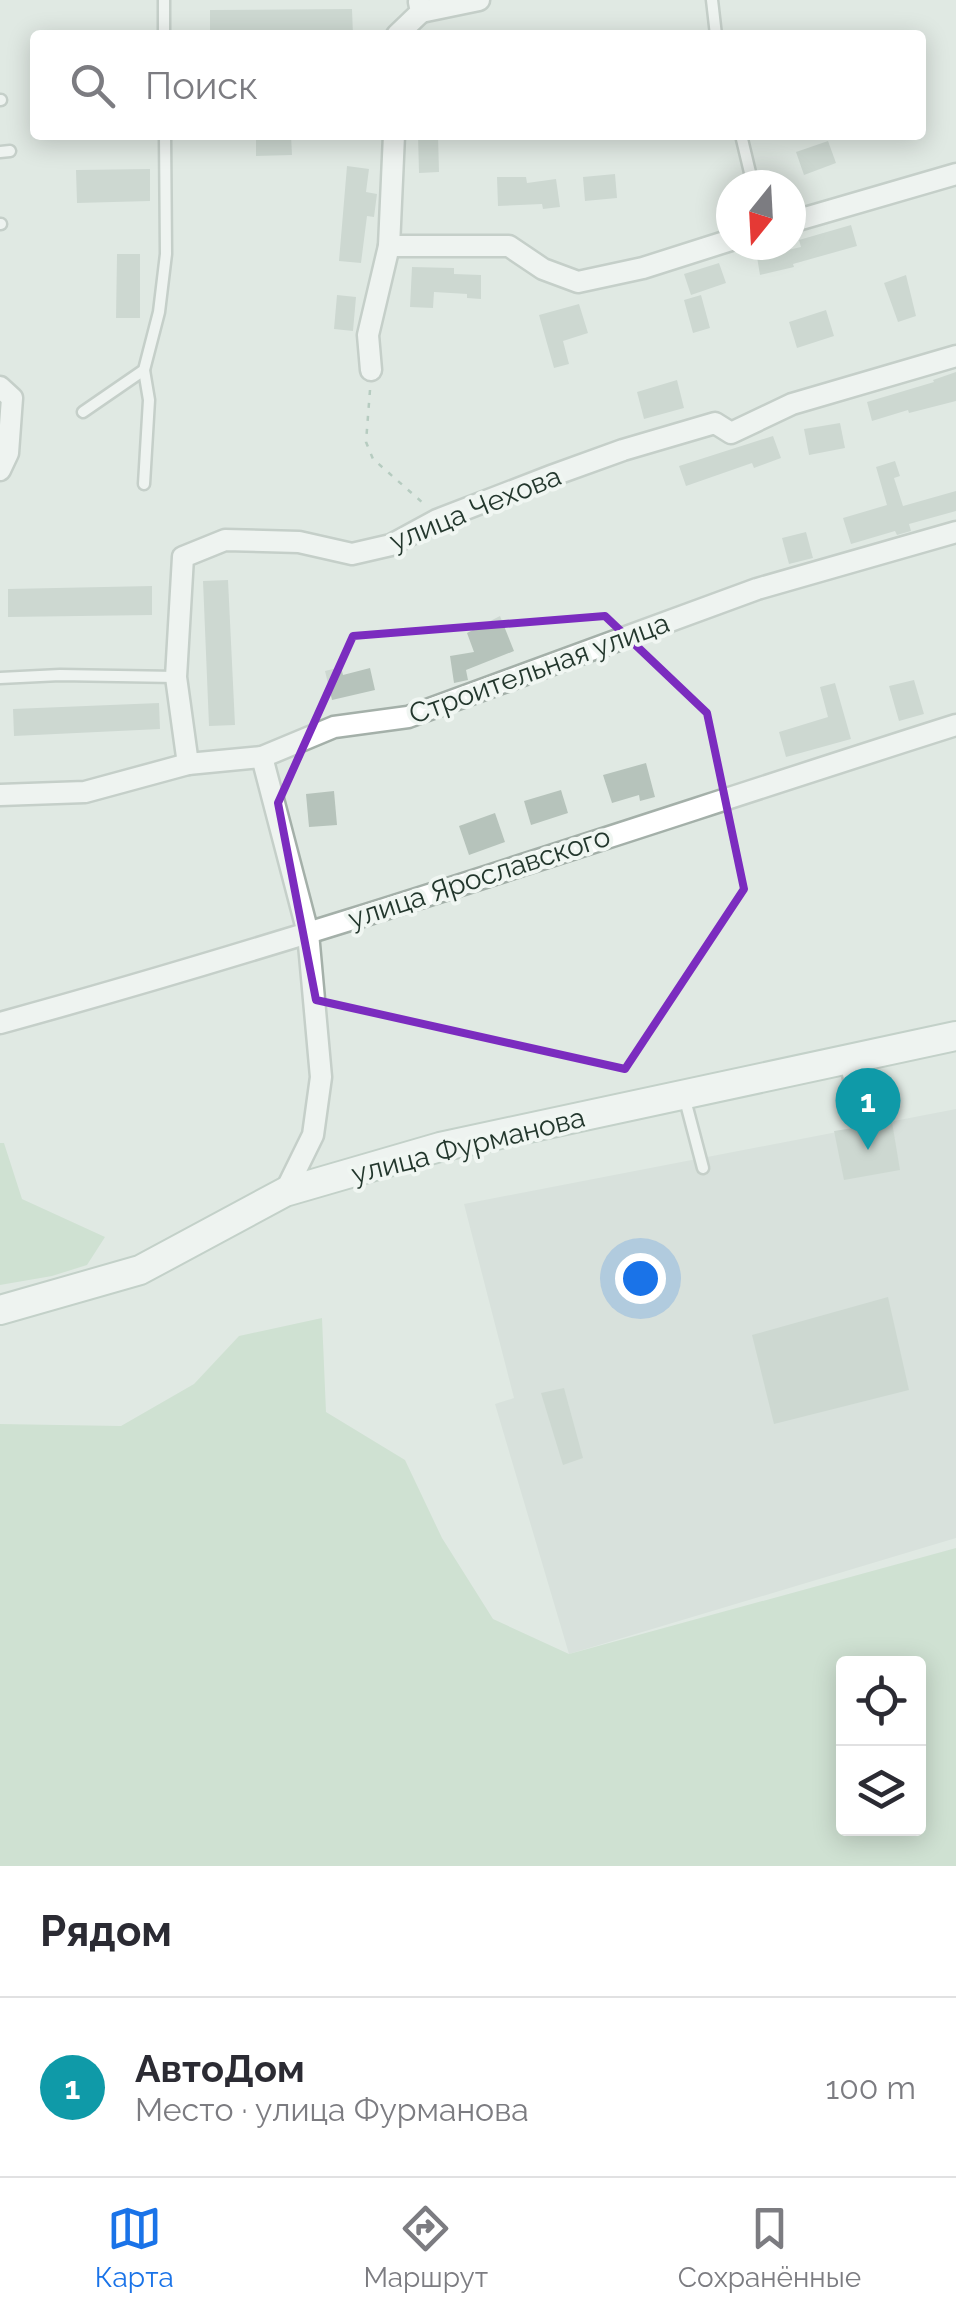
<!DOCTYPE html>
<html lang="ru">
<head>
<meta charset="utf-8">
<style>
  :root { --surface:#fff; --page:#f7f7f7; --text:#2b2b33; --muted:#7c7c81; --line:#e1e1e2; --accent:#1a73e8 }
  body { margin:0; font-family:Raleway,sans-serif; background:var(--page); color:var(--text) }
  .controls { position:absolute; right:30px; bottom:30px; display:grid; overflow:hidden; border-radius:10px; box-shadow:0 5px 25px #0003 }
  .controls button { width:90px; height:90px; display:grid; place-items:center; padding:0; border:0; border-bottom:2px solid var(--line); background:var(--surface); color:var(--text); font:50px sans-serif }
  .compass { position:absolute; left:716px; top:170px; width:90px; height:90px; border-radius:50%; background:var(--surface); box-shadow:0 5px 25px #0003; rotate:198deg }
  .you { position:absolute; left:640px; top:1278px; width:35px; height:35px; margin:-25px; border:8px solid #fff; border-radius:50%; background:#1a73e8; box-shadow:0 0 0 15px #1a73e833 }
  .badge { display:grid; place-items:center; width:65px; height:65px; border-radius:50%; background:var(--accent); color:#fff; font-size:32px; font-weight:700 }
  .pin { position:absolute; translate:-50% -82px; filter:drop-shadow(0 2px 5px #0008) }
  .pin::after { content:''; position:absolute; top:52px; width:35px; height:30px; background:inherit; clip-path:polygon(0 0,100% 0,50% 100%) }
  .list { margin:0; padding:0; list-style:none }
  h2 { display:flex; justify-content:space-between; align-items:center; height:130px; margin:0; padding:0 40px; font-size:42px }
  h2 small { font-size:32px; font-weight:400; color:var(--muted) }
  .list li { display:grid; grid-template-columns:65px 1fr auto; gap:30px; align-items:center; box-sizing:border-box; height:180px; padding:0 40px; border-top:2px solid var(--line) }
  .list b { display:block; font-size:38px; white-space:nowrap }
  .list p { margin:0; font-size:32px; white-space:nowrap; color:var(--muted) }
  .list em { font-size:32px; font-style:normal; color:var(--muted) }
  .icon { flex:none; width:55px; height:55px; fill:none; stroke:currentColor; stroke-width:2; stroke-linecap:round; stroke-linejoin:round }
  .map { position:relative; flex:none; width:956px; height:1866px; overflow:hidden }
  .search { position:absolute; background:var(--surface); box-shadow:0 5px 25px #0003; left:30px; right:30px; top:30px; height:110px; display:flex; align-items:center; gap:25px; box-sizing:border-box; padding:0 35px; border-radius:10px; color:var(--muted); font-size:38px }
  .sheet { height:310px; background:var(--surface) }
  nav { display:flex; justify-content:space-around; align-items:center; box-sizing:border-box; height:140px; border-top:2px solid var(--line); background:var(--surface); font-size:28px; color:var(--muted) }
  nav a { display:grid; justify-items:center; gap:5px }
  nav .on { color:var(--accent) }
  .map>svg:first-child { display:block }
</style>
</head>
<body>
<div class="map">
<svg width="956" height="1866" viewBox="0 0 956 1866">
  <rect width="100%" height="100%" fill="#e0e9e3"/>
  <path fill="#ced8d2" d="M 956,1109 L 956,1538 L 569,1654 L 495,1404 L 514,1398 L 464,1204 Z"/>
  <g fill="#bbd7bd" fill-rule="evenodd">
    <path d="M 0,1143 L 4,1143 L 22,1199 L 105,1237 L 87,1265 L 52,1276 L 0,1285 Z"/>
    <path d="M 322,1318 L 326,1412 L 405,1460 L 442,1538 L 493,1619 L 569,1654 L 956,1548 L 956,1866 L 0,1866 L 0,1424 L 121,1426 L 194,1384 L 239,1336 ZM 844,1664 L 918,1664 L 918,1828 L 844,1828 Z"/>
  </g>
  <g fill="#b6c3bb">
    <path d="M 352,9 L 353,35 L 210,35 L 210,10 Z"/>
    <path d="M 256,135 L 291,135 L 292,155 L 256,156 Z"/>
    <path d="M 418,135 L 438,135 L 439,172 L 419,173 Z"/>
    <path d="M 828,141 L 836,163 L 804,175 L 796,152 Z"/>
    <path d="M 347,166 L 369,169 L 366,192 L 377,194 L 374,217 L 367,216 L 361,263 L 339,261 Z"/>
    <path d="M 150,169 L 150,201 L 77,203 L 76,170 Z"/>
    <path d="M 615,174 L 617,198 L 585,201 L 583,177 Z"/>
    <path d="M 497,177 L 526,177 L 527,183 L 556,179 L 560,207 L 543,209 L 542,204 L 498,206 Z"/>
    <path d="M 851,225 L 857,246 L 793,264 L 794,267 L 760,275 L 757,257 L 801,247 L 799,240 Z"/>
    <path d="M 117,254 L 140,254 L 140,318 L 116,318 Z"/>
    <path d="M 719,263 L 726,283 L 691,295 L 684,274 Z"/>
    <path d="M 412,267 L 454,268 L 454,274 L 481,275 L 481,299 L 467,298 L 467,294 L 434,292 L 433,308 L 410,307 Z"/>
    <path d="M 906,275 L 916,316 L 898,322 L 884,283 Z"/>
    <path d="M 337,295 L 356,297 L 353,331 L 334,329 Z"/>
    <path d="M 701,295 L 710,328 L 693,333 L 684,300 Z"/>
    <path d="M 579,304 L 588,333 L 563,341 L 569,364 L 554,368 L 539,315 Z"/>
    <path d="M 826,310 L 834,336 L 797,348 L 789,322 Z"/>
    <path d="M 956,372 L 956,401 L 909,413 L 908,410 L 872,421 L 867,402 L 934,382 L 933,380 Z"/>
    <path d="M 677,380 L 684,408 L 644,419 L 637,392 Z"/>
    <path d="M 840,423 L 845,448 L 809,455 L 804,429 Z"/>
    <path d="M 773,436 L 781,458 L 754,468 L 752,463 L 686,486 L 679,466 Z"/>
    <path d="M 895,461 L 900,476 L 894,478 L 903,506 L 956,491 L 956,511 L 909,524 L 911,531 L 897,535 L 895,531 L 851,544 L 843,518 L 887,505 L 876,467 Z"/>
    <path d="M 806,532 L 813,558 L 789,564 L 782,538 Z"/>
    <path d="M 228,580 L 235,725 L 209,726 L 203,581 Z"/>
    <path d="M 152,586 L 152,615 L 8,617 L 8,589 Z"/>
    <path d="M 500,616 L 514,651 L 466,670 L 468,680 L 454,683 L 450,656 L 474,652 L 467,633 Z"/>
    <path d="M 341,667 L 343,675 L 370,668 L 375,690 L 332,700 L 325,671 Z"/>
    <path d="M 914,680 L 924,714 L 899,721 L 889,686 Z"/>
    <path d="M 835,683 L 851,739 L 786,757 L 779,732 L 828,717 L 820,687 Z"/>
    <path d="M 159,703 L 160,729 L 14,736 L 13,709 Z"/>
    <path d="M 646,763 L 655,797 L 640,801 L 639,795 L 612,803 L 603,775 Z"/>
    <path d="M 561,790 L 568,813 L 531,825 L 524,801 Z"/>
    <path d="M 334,791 L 337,825 L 309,827 L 306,794 Z"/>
    <path d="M 495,813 L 505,842 L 469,855 L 459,826 Z"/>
    <path d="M 892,1122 L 900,1170 L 844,1180 L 834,1131 Z"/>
    <path d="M 888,1297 L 909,1390 L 774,1424 L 752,1335 Z"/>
    <path d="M 564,1388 L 583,1458 L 563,1465 L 541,1393 Z"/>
  </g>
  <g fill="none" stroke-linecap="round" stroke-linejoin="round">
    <g stroke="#a4b0a9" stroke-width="15">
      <g id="lane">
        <path d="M 712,0 L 716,35"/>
        <path d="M 164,35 L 164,0"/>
        <path d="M 0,100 L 1,100"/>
        <path d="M 741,135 L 753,185"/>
        <path d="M 0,152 L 10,151"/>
        <path d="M 0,224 L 1,224"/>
        <path d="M 144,370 L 149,400 L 144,484"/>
        <path d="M 83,412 L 144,370 L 159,312 L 166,254 L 165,135"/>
        <path d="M 0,678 L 60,675 L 176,677"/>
        <path d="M 845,1061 L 857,1114"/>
        <path d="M 684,1096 L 703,1168"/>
      </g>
    </g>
    <g stroke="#a4b0a9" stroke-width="25">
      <g id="street">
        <path d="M 421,12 L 479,0"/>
        <path d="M 397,35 L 421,12 L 419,2"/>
        <path d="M 791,222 L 956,174"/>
        <path d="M 389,246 L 509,246 L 543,269 L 578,282 L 643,268 L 731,240"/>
        <path d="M 371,370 L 368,335 L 389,246 L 394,135"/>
        <path d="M 0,387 L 12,398 L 8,453 L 0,470"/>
        <path d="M 262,757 L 308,933 L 321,1077 L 313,1135 L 285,1192"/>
        <path d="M 188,764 L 176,677 L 183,557 L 225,540 L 299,542 L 352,554 L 391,545 L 437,520 L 551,476 L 623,450 L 715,423 L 731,433 L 792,404 L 956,356"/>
        <path d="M 0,795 L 85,792 L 188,764 L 262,757 L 334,727 L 408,717 L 757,589 L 956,532"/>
        <path d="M 0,1023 C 322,935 638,826 956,725"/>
      </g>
    </g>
    <g stroke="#a1b3a8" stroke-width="32">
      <path id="secondary" d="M 0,1310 L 140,1270 L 285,1192 L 440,1147 L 956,1036"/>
    </g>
    <path stroke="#84a896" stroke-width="2.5" stroke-dasharray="5 8" stroke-linecap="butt" d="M 370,390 L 366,442 L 373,459 L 423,503"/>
    <use href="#lane" stroke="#fff" stroke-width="10"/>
    <use href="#street" stroke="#fff" stroke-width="20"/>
    <use href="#secondary" stroke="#fff" stroke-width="28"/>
  </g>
  <path d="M0 0H956V1866H0ZM 605,616 L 707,713 L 744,889 L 625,1069 L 316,1000 L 278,803 L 353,636 Z" fill="#e0e9e3" fill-opacity=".55" fill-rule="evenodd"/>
  <path fill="none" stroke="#7b2cbf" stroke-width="8" stroke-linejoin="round" d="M 605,616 L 707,713 L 744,889 L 625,1069 L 316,1000 L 278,803 L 353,636 Z"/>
  <g text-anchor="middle" stroke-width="8" stroke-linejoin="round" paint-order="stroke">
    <g font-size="28" fill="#23372d" stroke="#f0f6f2">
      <text transform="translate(475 508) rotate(-22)" y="10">улица Чехова</text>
      <text transform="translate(539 668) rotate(-20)" y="10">Строительная улица</text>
      <text transform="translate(479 877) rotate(-18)" y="10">улица Ярославского</text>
      <text transform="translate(468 1145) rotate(-14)" y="10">улица Фурманова</text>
    </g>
  </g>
</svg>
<div class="controls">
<button><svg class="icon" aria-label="locate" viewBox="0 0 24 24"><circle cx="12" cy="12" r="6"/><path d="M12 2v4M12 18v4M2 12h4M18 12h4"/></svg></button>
<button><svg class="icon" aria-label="layers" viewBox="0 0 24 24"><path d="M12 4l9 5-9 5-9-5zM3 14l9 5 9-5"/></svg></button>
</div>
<svg class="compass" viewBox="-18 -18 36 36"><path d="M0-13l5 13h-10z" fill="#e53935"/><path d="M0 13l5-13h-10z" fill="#7c7c81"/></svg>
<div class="you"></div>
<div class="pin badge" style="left:868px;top:1150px;background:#0f9aa8">1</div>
<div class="search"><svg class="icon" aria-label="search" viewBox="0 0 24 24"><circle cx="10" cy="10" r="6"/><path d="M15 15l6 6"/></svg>Поиск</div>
</div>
<section class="sheet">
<h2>Рядом<small></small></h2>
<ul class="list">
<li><span class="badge" style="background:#0f9aa8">1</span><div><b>АвтоДом</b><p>Место · улица Фурманова</p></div><em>100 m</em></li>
</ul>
</section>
<nav>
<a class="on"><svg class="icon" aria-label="map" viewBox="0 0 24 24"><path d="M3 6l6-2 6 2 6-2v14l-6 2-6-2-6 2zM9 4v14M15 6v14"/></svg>Карта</a>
<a><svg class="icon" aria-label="directions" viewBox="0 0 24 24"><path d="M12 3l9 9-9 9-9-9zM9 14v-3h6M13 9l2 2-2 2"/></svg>Маршрут</a>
<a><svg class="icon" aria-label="saved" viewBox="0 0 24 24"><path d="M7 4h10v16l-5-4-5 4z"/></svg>Сохранённые</a>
</nav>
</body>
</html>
